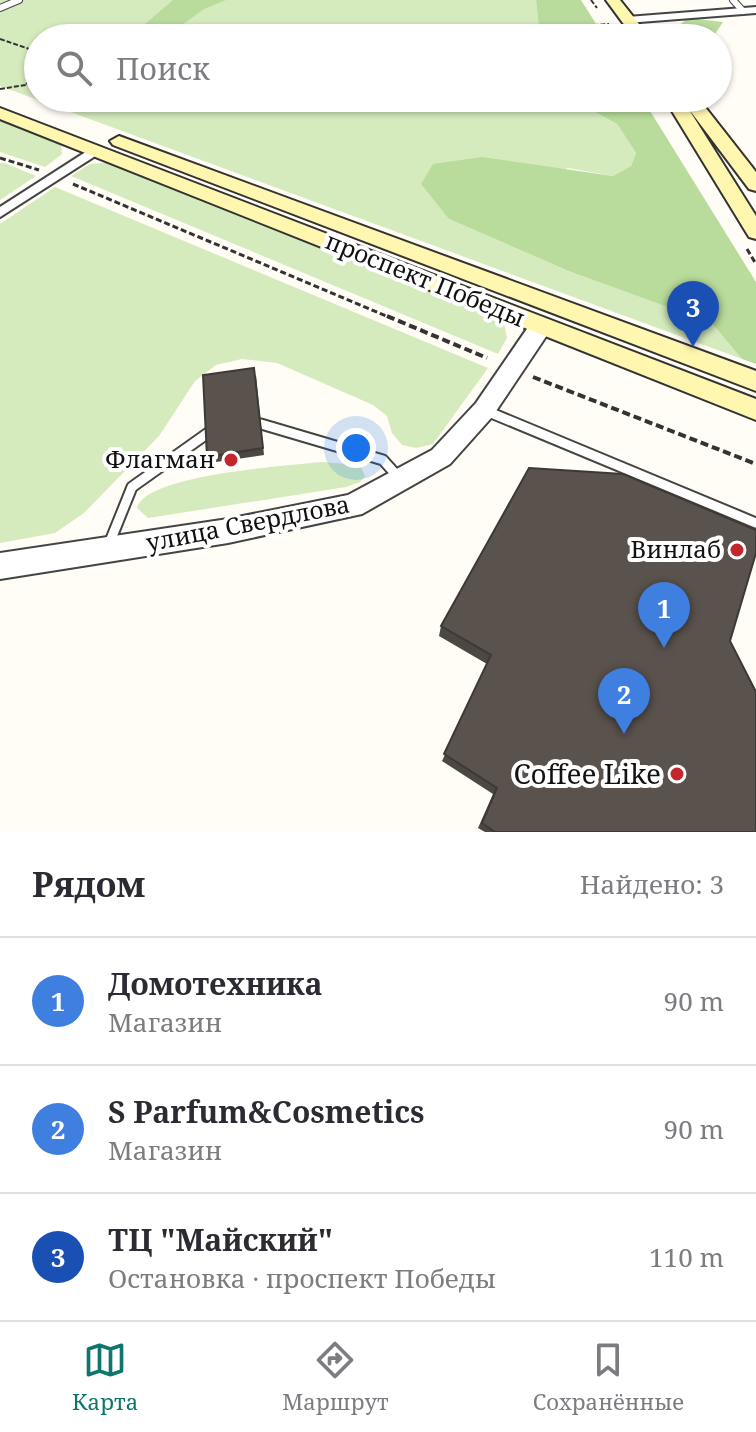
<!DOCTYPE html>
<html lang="ru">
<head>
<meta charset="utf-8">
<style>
  :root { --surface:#fff; --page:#f7f7f7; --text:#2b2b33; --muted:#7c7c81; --line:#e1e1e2; --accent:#0f766e }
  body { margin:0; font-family:"Noto Serif",serif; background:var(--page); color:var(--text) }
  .you { position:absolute; left:356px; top:448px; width:28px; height:28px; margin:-20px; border:6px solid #fff; border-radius:50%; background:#1a73e8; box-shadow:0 0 0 12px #1a73e833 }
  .badge { display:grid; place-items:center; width:52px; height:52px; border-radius:50%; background:var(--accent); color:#fff; font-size:26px; font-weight:700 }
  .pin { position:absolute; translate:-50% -66px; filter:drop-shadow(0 2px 4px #0008) }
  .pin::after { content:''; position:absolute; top:42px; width:28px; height:24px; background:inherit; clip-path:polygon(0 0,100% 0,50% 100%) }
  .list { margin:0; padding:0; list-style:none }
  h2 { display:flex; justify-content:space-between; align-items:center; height:104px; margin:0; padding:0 32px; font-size:34px }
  h2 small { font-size:26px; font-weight:400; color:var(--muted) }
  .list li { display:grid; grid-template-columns:52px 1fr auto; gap:24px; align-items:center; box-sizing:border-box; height:128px; padding:0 32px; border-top:2px solid var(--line) }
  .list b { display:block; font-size:30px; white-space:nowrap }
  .list p { margin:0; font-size:26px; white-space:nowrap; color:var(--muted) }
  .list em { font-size:26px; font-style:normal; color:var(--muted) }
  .icon { flex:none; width:44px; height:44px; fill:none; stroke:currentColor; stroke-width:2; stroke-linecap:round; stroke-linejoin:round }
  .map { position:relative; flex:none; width:756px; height:832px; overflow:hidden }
  .search { position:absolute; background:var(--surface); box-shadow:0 2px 6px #0004; left:24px; right:24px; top:24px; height:88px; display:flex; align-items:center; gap:20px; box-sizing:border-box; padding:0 28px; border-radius:44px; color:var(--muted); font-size:30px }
  .sheet { height:488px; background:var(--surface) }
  nav { display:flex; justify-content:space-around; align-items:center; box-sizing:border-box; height:112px; border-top:2px solid var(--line); background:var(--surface); font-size:22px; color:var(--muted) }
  nav a { display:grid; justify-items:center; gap:4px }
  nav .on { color:var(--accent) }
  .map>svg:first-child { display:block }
</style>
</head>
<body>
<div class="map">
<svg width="756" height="832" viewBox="0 0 756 832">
  <rect width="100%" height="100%" fill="#fffdf5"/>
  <g fill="#d5ebbd">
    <path d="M 0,0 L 536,0 L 540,38 L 38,38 L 38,98 L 580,98 L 584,106 L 617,124 L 636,153 L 631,166 L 613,176 L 568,168 L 449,219 L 571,272 L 713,323 L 742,359 L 0,86 Z"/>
    <path d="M 0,118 L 61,142 L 62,154 L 45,167 L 0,152 Z"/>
    <path d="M 113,162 L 486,310 L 504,323 L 507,338 L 498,354 L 71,176 L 90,164 Z"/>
    <path d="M 0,163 L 5,163 L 36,176 L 0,200 Z"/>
    <path d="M 55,187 L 488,368 L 433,444 L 416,448 L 402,445 L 392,433 L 387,416 L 373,405 L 277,363 L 242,359 L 216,365 L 195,381 L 159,436 L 84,513 L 55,533 L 0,543 L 0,224 Z"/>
    <path d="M 321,462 L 360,465 L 365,476 L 360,482 L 346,487 L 148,518 L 137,508 C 146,474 288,466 321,462 Z"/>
  </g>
  <g fill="#b9dc9c">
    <path d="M 173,0 L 226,0 L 204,9 L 164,38 L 123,38 L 137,31 Z"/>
    <path d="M 536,0 L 581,0 L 605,38 L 540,38 Z"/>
    <path d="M 688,18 L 723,22 L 713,37 L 677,38 L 672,31 Z"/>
    <path d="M 580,98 L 642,98 L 756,282 L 756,364 L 742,359 L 712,323 L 571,272 L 449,219 L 421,184 L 433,164 L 482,157 L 613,176 L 631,166 L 636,153 L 617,124 L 584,106 Z"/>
  </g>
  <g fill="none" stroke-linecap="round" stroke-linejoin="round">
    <g stroke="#444" stroke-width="8">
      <g id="service-far2">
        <path d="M 733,0 L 743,11"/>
        <path d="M 0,8 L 19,0"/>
      </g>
    </g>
    <g stroke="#444" stroke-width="13">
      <g id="service-far1">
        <path d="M 484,410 L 756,523"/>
        <path d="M 261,424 L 383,460 L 400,479"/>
        <path d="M 109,544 L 132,487 L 208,433"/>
      </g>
    </g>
    <g stroke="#444" stroke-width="16">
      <path id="service" d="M 108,547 L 110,542"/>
    </g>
    <g stroke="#444" stroke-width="4">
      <g id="minor">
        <path d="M 756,7 L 756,13 L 627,23 L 622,20 L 627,17 Z"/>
        <path d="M 95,146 L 101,150 L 100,153 L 0,217 L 0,207 Z"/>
      </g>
    </g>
    <g stroke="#444" stroke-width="4">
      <path id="tertiary" d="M 541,318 L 549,320 L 552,326 L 549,332 L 492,417 L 450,464 L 362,514 L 228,543 L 0,579 L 0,553 L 228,519 L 348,495 L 432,450 L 476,403 L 533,320 Z"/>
    </g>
    <g stroke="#333" stroke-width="4">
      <g id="secondary">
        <path d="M 606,0 L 620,0 L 650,38 L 634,38 Z"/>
        <path d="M 664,98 L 698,98 L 756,172 L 756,191 L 749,189 L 688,108 L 756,216 L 756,239 L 749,237 Z"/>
        <path d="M 0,108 L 756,399 L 756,420 L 0,119 Z"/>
        <path d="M 119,136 L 756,371 L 756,391 L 113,145 L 110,141 Z"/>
      </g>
    </g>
    <g stroke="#333" stroke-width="2" stroke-dasharray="5 2" stroke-linecap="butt">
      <path d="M 591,0 L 597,8"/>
      <path d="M 357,38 L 421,25 L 513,31 L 609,24"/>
      <path d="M 0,39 L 38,52"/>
      <path d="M 26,84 L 38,75"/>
      <path d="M 0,89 L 38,83"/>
    </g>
    <g stroke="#333" stroke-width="3" stroke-dasharray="6 3" stroke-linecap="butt">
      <path d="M 0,158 L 39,170"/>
      <path d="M 73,184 L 391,318"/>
      <path d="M 747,249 L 756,264"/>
    </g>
    <g stroke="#333" stroke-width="4" stroke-dasharray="8 4" stroke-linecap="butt">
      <path d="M 387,316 L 487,358"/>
      <path d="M 533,377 L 756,464"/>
    </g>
    <use href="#service-far2" stroke="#fff" stroke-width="6"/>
    <use href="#service-far1" stroke="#fff" stroke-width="9"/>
    <use href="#service" stroke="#fff" stroke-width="12"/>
    <use href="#minor" fill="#fff" fill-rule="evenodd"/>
    <use href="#tertiary" fill="#fff" fill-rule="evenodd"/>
    <use href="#secondary" fill="#fff6b0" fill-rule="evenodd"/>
  </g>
  <g fill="#4d4742">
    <path d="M 256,375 L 264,455 L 209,463 L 207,457 Z"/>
    <path d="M 441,626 L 730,641 L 756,832 L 485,832 L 478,828 L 493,794 L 442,761 L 487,664 L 439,636 Z"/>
  </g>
  <g fill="#5a524d" stroke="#3f3936" stroke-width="2">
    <path d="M 254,368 L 263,448 L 207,457 L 203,375 Z"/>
    <path d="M 529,468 L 623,474 L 756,530 L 756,553 L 730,641 L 756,692 L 756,832 L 495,832 L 482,823 L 497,788 L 444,754 L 491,655 L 441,626 Z"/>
  </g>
  <g fill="#c4262e" stroke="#fff" stroke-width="3">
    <circle cx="231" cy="460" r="8"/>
    <circle cx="737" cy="550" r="8"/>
    <circle cx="677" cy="774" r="8"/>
  </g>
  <g text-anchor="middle" stroke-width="8" stroke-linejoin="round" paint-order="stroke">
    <g font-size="24" fill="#111" stroke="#fff">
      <text transform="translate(425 280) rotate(22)" y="8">проспект Победы</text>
      <text transform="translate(248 524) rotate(-11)" y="8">улица Свердлова</text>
    </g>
    <g font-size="24" fill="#111" stroke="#fff" text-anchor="end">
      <text x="215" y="468">Флагман</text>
      <text x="721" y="558">Винлаб</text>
    </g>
    <g font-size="28" fill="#111" stroke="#fff" text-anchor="end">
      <text x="661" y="784">Coffee Like</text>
    </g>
  </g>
</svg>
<div class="you"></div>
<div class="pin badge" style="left:664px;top:648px;background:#3f7fe0">1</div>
<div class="pin badge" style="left:624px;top:734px;background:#3f7fe0">2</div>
<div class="pin badge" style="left:693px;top:347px;background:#1a4fb4">3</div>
<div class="search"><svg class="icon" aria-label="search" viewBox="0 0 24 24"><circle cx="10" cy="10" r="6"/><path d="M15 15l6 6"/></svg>Поиск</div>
</div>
<section class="sheet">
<h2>Рядом<small>Найдено: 3</small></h2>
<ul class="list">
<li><span class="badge" style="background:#3f7fe0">1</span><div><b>Домотехника</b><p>Магазин</p></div><em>90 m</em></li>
<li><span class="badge" style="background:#3f7fe0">2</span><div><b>S Parfum&amp;Cosmetics</b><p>Магазин</p></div><em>90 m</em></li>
<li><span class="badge" style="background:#1a4fb4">3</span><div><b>ТЦ &quot;Майский&quot;</b><p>Остановка · проспект Победы</p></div><em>110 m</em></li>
</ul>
</section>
<nav>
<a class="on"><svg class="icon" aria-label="map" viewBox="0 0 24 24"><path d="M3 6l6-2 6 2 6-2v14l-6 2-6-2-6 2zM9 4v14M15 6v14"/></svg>Карта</a>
<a><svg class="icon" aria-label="directions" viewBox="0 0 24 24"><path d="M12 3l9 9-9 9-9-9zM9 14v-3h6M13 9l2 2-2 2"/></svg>Маршрут</a>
<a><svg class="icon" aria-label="saved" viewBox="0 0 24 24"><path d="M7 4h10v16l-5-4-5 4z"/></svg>Сохранённые</a>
</nav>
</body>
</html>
